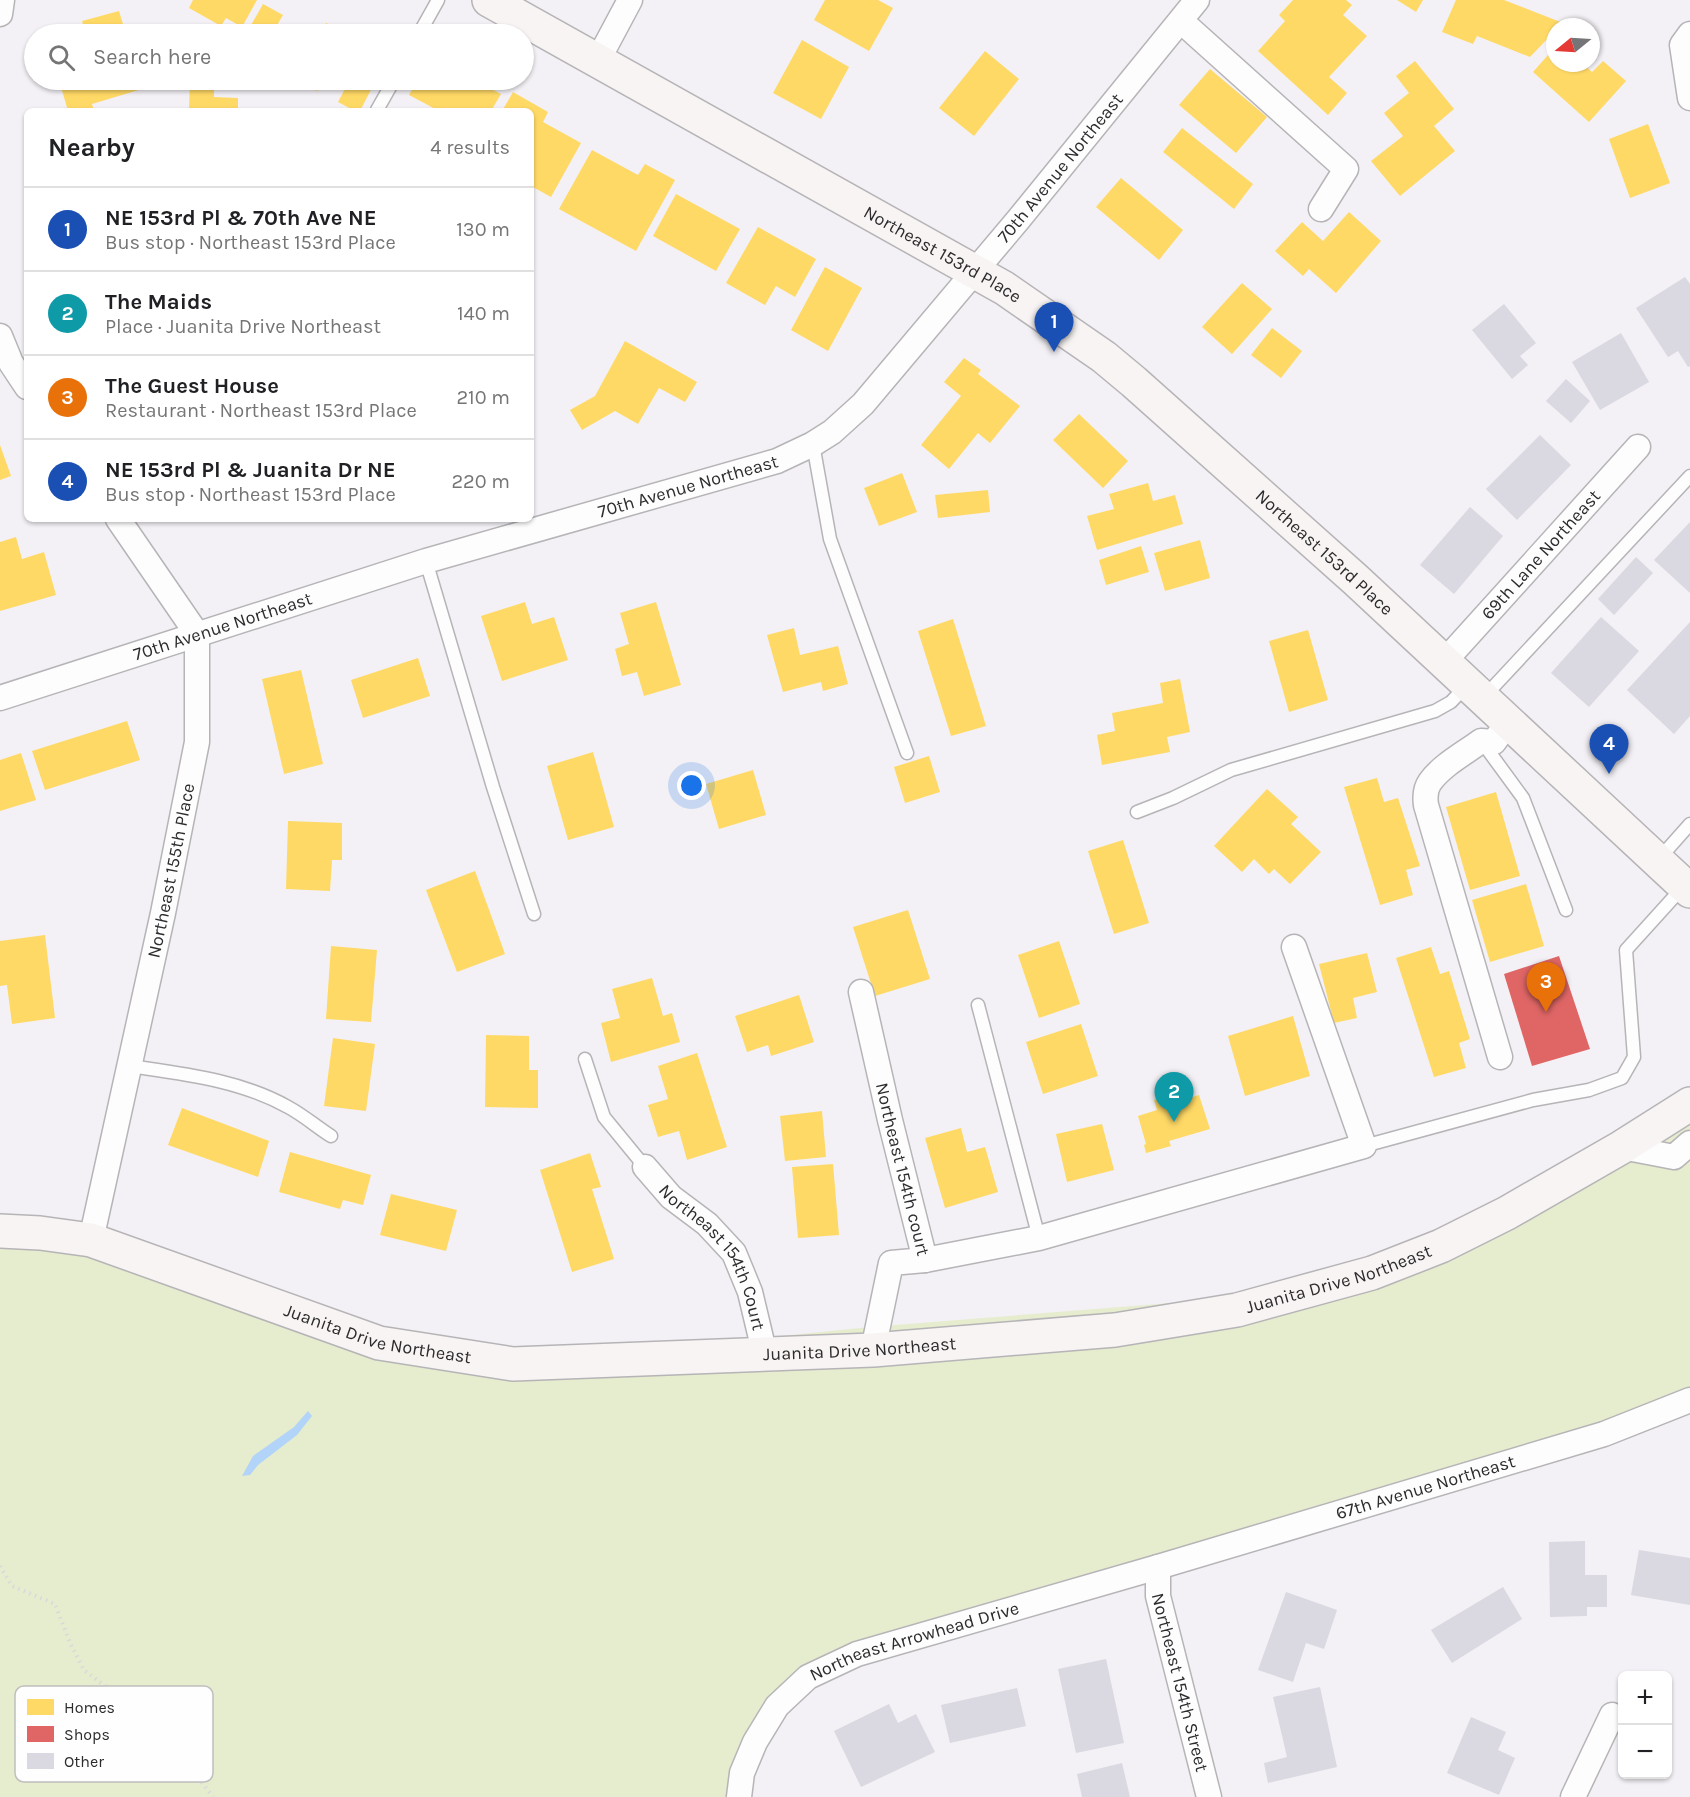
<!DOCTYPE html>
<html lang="en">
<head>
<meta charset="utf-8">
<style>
  :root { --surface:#fff; --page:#f6f6f6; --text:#202124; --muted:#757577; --line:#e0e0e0; --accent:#db2777 }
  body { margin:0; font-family:Karla,sans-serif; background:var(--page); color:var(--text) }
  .controls { position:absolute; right:18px; bottom:18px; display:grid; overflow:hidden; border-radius:9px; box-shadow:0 2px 4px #0004 }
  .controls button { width:54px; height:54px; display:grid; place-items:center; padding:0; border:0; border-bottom:2px solid var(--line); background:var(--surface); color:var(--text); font:30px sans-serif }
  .compass { position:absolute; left:1546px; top:18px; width:54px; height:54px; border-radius:50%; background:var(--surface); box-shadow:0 2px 4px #0004; rotate:252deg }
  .you { position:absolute; left:692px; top:786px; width:21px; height:21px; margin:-15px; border:4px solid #fff; border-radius:50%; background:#1a73e8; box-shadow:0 0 0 9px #1a73e833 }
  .badge { display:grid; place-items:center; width:39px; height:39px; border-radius:50%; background:var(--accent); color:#fff; font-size:20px; font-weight:700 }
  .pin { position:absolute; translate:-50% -50px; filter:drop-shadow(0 2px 3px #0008) }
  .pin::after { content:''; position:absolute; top:32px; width:21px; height:18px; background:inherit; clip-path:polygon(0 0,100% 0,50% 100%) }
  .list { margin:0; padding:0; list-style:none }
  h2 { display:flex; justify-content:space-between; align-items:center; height:78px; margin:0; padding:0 24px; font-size:26px }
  h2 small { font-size:20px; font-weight:400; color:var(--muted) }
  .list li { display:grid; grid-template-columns:39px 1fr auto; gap:18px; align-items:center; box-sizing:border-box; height:84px; padding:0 24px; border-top:2px solid var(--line) }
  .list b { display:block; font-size:22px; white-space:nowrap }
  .list p { margin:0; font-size:20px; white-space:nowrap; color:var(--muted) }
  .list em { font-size:20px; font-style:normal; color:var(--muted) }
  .icon { flex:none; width:33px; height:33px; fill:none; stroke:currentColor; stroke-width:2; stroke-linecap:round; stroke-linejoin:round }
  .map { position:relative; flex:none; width:1690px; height:1797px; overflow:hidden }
  .search { position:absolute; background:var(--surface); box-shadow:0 2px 4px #0004; left:24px; top:24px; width:510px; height:66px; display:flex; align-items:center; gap:15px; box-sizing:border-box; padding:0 21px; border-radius:33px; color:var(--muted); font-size:22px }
  .panel { position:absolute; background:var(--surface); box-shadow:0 2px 4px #0004; left:24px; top:108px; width:510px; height:414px; border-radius:9px }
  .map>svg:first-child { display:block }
</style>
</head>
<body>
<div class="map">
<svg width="1690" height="1797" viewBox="0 0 1690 1797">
  <rect width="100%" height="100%" fill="#f3f1f5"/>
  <path fill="#e6ecce" d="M 1690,1104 L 1690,1400 L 857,1654 L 777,1706 L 739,1797 L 0,1797 L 0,1222 L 379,1343 L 510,1353 L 762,1338 L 870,1327 L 1234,1298 L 1506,1212 Z"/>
  <path fill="#b2d4f8" d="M 308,1411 L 312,1416 L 297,1435 L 258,1465 L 250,1475 L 242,1476 L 253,1456 L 294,1427 Z"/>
  <g fill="#ffd966">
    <path d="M 193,0 L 257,0 L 242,27 L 226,18 L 221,26 L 189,8 Z"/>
    <path d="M 825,0 L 878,0 L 893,8 L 869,51 L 814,20 Z"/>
    <path d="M 1293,0 L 1346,0 L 1352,5 L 1343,15 L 1367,36 L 1329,77 L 1347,93 L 1328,115 L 1258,51 L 1285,21 L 1279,15 Z"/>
    <path d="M 1397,0 L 1423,0 L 1416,12 Z"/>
    <path d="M 1456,0 L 1504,0 L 1563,23 L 1559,27 L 1555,27 L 1555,31 L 1530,57 L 1477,36 L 1473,44 L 1442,32 Z"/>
    <path d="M 263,4 L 283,15 L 272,34 L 246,34 Z"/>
    <path d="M 119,11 L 126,34 L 86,34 L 82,21 Z"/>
    <path d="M 326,23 L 348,34 L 320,34 Z"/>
    <path d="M 378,26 L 395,34 L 373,34 Z"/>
    <path d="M 802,40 L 849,67 L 821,119 L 773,93 Z"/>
    <path d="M 1555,47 L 1555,63 L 1582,63 L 1592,72 L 1603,61 L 1626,81 L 1589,122 L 1533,72 Z"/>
    <path d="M 985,51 L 1019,79 L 974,136 L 939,108 Z"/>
    <path d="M 1415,61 L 1454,109 L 1434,126 L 1455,151 L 1400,196 L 1371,161 L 1403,136 L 1384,113 L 1409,93 L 1396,76 Z"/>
    <path d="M 1210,69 L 1267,117 L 1236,153 L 1179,105 Z"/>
    <path d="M 59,80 L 139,80 L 142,89 L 92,104 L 94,111 L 68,111 Z"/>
    <path d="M 190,80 L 214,80 L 214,97 L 238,98 L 238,111 L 189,111 Z"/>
    <path d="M 294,80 L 323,80 L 317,91 Z"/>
    <path d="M 341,80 L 376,80 L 360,111 L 355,111 L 338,102 L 348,83 Z"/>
    <path d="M 417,80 L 473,80 L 501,94 L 491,111 L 439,111 L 409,95 Z"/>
    <path d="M 513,92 L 548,112 L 543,122 L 581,143 L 551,197 L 531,186 L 531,111 L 502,111 Z"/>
    <path d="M 1648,124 L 1670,183 L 1630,198 L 1609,139 Z"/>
    <path d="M 1182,128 L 1253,184 L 1234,209 L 1163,152 Z"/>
    <path d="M 592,150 L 638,175 L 645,164 L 675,180 L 636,251 L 559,209 Z"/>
    <path d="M 1121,178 L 1183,230 L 1159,260 L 1096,207 Z"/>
    <path d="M 676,194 L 740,229 L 716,271 L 653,236 Z"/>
    <path d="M 1349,212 L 1381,241 L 1336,293 L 1309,269 L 1303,276 L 1275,251 L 1302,222 L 1323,241 Z"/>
    <path d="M 758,227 L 816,259 L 795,297 L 776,286 L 765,305 L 726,283 Z"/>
    <path d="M 825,267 L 862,288 L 828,351 L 791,330 Z"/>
    <path d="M 1242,283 L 1272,309 L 1232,354 L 1202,327 Z"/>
    <path d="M 1272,328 L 1302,351 L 1281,378 L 1251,355 Z"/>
    <path d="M 625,341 L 697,382 L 685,402 L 659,388 L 638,424 L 615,411 L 582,430 L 570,410 L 595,396 Z"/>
    <path d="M 964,358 L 981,370 L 978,374 L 1020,406 L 990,443 L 978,433 L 949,469 L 921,445 L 961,396 L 944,382 Z"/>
    <path d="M 1079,414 L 1128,461 L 1103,488 L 1053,440 Z"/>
    <path d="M 0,445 L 11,476 L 0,480 Z"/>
    <path d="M 902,473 L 917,512 L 879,526 L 864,488 Z"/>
    <path d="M 1148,483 L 1153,501 L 1175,495 L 1183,524 L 1097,550 L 1087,516 L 1114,509 L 1109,494 Z"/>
    <path d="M 988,490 L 990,512 L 938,518 L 935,495 Z"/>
    <path d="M 16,537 L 22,559 L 44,552 L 56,595 L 0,611 L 0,542 Z"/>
    <path d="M 1200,540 L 1210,578 L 1165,591 L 1154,553 Z"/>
    <path d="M 1141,546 L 1149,572 L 1106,585 L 1099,560 Z"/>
    <path d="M 525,602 L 532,624 L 554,617 L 568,660 L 502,681 L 481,616 Z"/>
    <path d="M 656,602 L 681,685 L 644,696 L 637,672 L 622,676 L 615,649 L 629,644 L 620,613 Z"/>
    <path d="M 953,619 L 986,726 L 951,736 L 918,631 Z"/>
    <path d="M 794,628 L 800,655 L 838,646 L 848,684 L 823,691 L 821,682 L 783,692 L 767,635 Z"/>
    <path d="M 1308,630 L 1328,700 L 1289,712 L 1269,641 Z"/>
    <path d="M 418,658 L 430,696 L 363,718 L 351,680 Z"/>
    <path d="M 301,670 L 323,764 L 284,774 L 262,679 Z"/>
    <path d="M 1180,679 L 1190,732 L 1167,737 L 1170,752 L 1102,765 L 1097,735 L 1115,731 L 1112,713 L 1163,703 L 1160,683 Z"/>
    <path d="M 127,721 L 140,760 L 45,790 L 32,751 Z"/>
    <path d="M 593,752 L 614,827 L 568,840 L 547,766 Z"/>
    <path d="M 21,753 L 36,800 L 0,811 L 0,760 Z"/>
    <path d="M 929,756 L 940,792 L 905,803 L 894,767 Z"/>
    <path d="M 753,770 L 766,815 L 719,829 L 706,784 Z"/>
    <path d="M 1377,778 L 1384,802 L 1398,798 L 1420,866 L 1406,870 L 1413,895 L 1380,905 L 1344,787 Z"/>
    <path d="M 1267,789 L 1298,817 L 1291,824 L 1321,852 L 1290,884 L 1274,869 L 1269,874 L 1254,859 L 1242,872 L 1214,846 Z"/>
    <path d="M 1496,792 L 1520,876 L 1470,890 L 1446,807 Z"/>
    <path d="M 288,821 L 342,823 L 342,860 L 332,860 L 330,891 L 286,889 Z"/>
    <path d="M 1123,840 L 1149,923 L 1114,934 L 1088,851 Z"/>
    <path d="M 475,871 L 505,954 L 457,972 L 426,890 Z"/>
    <path d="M 1526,884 L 1544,946 L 1490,962 L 1472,900 Z"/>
    <path d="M 908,910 L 930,979 L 875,996 L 853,927 Z"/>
    <path d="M 45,935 L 55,1018 L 12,1024 L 7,985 L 0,986 L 0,941 Z"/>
    <path d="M 1059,941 L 1080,1004 L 1039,1018 L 1018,955 Z"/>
    <path d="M 331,946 L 377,950 L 371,1022 L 326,1019 Z"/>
    <path d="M 1431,947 L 1440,974 L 1449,971 L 1470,1039 L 1459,1043 L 1466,1068 L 1434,1077 L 1396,958 Z"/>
    <path d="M 1367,953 L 1377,992 L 1353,998 L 1357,1018 L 1334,1023 L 1319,964 Z"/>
    <path d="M 652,978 L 663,1016 L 672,1013 L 680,1042 L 611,1062 L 601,1023 L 620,1018 L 612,989 Z"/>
    <path d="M 799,995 L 814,1042 L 771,1056 L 768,1045 L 747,1052 L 735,1016 Z"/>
    <path d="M 1293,1016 L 1310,1076 L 1245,1096 L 1228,1036 Z"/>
    <path d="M 1081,1024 L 1098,1076 L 1043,1094 L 1026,1042 Z"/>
    <path d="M 486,1035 L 529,1036 L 529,1070 L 538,1070 L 538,1108 L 485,1107 Z"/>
    <path d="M 333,1038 L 375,1044 L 366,1111 L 324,1106 Z"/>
    <path d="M 697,1053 L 727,1147 L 687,1160 L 679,1131 L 658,1137 L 648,1105 L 668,1099 L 658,1066 Z"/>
    <path d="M 1169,1095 L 1171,1104 L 1199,1095 L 1210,1129 L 1169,1141 L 1171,1146 L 1146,1153 L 1144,1145 L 1146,1144 L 1138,1116 L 1157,1110 L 1154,1100 Z"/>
    <path d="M 182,1108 L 269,1141 L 258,1177 L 168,1145 Z"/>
    <path d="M 822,1111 L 826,1157 L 785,1161 L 780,1116 Z"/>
    <path d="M 1102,1124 L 1114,1170 L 1067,1182 L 1056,1134 Z"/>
    <path d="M 961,1128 L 967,1152 L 985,1147 L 998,1192 L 945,1208 L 925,1138 Z"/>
    <path d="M 290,1152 L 371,1175 L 363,1205 L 343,1200 L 340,1209 L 279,1192 Z"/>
    <path d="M 590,1153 L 601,1187 L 592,1189 L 614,1259 L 572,1272 L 540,1170 Z"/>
    <path d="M 833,1164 L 839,1235 L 798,1238 L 792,1167 Z"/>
    <path d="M 391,1194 L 457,1210 L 446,1251 L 380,1235 Z"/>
  </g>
  <path fill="#e06666" d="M 1559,956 L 1590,1049 L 1532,1066 L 1504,974 Z"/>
  <g fill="#dad8e1">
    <path d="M 1685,277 L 1690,284 L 1690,366 L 1688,367 L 1678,351 L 1668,357 L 1636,308 Z"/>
    <path d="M 1504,304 L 1536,343 L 1520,356 L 1528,365 L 1512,379 L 1472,330 Z"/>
    <path d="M 1621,333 L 1649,382 L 1600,410 L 1572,362 Z"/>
    <path d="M 1566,379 L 1590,401 L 1571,423 L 1546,401 Z"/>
    <path d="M 1540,435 L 1571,465 L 1517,520 L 1486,489 Z"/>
    <path d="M 1470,507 L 1503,536 L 1454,594 L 1420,565 Z"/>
    <path d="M 1690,522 L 1690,593 L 1654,560 Z"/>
    <path d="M 1636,557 L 1653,573 L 1614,615 L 1598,599 Z"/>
    <path d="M 1601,617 L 1639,651 L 1589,707 L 1551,673 Z"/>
    <path d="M 1690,622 L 1690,716 L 1674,734 L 1627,690 Z"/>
    <path d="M 1585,1541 L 1585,1575 L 1607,1575 L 1607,1607 L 1587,1607 L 1587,1616 L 1550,1617 L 1549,1542 Z"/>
    <path d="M 1639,1550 L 1690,1558 L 1690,1605 L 1631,1595 Z"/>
    <path d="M 1503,1587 L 1522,1619 L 1452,1663 L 1431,1630 Z"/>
    <path d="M 1286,1592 L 1337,1610 L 1324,1649 L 1306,1643 L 1293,1682 L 1258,1670 Z"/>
    <path d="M 1106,1659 L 1124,1743 L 1076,1753 L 1058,1669 Z"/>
    <path d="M 1320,1687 L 1337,1767 L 1268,1783 L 1264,1763 L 1287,1757 L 1273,1697 Z"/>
    <path d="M 1017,1688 L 1026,1726 L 950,1743 L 941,1705 Z"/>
    <path d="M 889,1704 L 898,1723 L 916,1714 L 935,1752 L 861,1787 L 834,1731 Z"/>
    <path d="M 1471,1717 L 1506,1732 L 1498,1750 L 1515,1758 L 1499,1795 L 1447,1773 Z"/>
    <path d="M 1122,1763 L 1130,1797 L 1082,1797 L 1077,1774 Z"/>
  </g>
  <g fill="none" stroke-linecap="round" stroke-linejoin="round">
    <g stroke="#b6b4b7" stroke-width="15">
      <g id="lane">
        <path d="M 419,34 L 438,0"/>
        <path d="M 377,110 L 394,80"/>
        <path d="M 813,444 L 830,539 L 907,753"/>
        <path d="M 426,561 L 493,787 L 534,914"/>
        <path d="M 1483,698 L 1690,476"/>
        <path d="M 1482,742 L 1523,798 L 1566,910"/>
        <path d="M 1137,812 L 1173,798 L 1231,770 L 1435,711 L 1451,702 L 1466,686"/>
        <path d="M 1658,860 L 1690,824"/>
        <path d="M 978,1005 L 1039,1238"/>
        <path d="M 585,1059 L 604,1117 L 645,1167"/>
        <path d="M 130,1066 C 184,1074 240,1080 288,1107 C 303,1115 317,1127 331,1136"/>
        <path d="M 1364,1146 L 1533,1100 L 1589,1090 L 1622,1078 L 1634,1057 L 1626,950 L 1683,887"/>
      </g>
    </g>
    <g stroke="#b6b4b7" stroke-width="27">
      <g id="street">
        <path d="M 0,14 L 2,0"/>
        <path d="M 1181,21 L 1346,169 L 1321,209"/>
        <path d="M 1690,34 L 1682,45 L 1690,98"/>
        <path d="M 598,60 L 630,0"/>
        <path d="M 0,336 L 11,363 L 27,387"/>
        <path id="s1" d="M 1443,663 L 1638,447"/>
        <path id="s2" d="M 0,698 L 426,561 L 777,461 L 813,444 L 832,432 L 863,404 L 1018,220 L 1197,0"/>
        <path id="s3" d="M 861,992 L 890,1120 L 925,1260 L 891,1263 L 873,1350"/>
        <path d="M 1500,1057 L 1426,805 C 1425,798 1425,789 1430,782 C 1442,765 1465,753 1481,741 L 1494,742 L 1508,722"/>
        <path d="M 1622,1147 L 1674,1157 L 1690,1143"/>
        <path id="s4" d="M 645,1167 L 671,1197 L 707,1224 L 734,1253 L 750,1292 L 765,1355"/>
        <path id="s5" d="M 91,1240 L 163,913 L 197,742 L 197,634 L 118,519"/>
        <path d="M 925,1260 L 1039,1238 L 1364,1146 L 1294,947"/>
        <path id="s6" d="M 1158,1567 L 1158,1596 L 1209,1797"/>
        <path id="s7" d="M 739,1797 L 742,1773 L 755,1742 L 777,1706 L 808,1677 L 857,1654 L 1158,1567 L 1604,1434 L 1690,1400"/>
        <path d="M 1573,1797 L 1612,1715"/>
      </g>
    </g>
    <g stroke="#b6b4b7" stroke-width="36">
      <g id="secondary">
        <path id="s8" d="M 489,0 L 1004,288 L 1104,357 L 1134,382 L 1356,580 L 1690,891"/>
        <path id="s9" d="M 0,1231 L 40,1233 L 91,1240 L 379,1343 L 513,1364 L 873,1350 L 1115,1330 L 1237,1310 L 1372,1273 L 1441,1246 L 1507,1213 L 1622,1147 L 1690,1104"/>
      </g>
    </g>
    <path stroke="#dad8da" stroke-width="4" stroke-dasharray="1.5 4.5" stroke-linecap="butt" d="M 0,1566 L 12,1586 L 55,1604 L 70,1643 L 84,1670 L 160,1728 L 213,1797"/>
    <use href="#lane" stroke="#fdfdfe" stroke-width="12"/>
    <use href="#street" stroke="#fdfdfe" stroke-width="24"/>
    <use href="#secondary" stroke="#f7f4f3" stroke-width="33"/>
  </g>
  <g text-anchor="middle" stroke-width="6" stroke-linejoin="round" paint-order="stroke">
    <g font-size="18" fill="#2c2b2d" stroke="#fefefe">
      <text dy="6" stroke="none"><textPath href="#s2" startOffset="1224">70th Avenue Northeast</textPath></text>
      <text dy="6" stroke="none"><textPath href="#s8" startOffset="520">Northeast 153rd Place</textPath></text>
      <text dy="6" stroke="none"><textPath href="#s2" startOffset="720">70th Avenue Northeast</textPath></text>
      <text dy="6" stroke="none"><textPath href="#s8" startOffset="1006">Northeast 153rd Place</textPath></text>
      <text dy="6" stroke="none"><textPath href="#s1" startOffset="146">69th Lane Northeast</textPath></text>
      <text dy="6" stroke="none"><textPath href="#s2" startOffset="234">70th Avenue Northeast</textPath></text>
      <text dy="6" stroke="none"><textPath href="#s5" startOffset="378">Northeast 155th Place</textPath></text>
      <text dy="6" stroke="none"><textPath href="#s3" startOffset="182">Northeast 154th court</textPath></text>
      <text dy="6" stroke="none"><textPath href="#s4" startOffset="116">Northeast 154th Court</textPath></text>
      <text dy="6" stroke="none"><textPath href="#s9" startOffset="1366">Juanita Drive Northeast</textPath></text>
      <text dy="6" stroke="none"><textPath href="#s9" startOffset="394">Juanita Drive Northeast</textPath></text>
      <text dy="6" stroke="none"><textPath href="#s9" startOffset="880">Juanita Drive Northeast</textPath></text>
      <text dy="6" stroke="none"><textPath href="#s7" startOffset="789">67th Avenue Northeast</textPath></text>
      <text dy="6" stroke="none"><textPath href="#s7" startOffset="255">Northeast Arrowhead Drive</textPath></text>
      <text dy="6" stroke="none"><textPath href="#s6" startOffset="118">Northeast 154th Street</textPath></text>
    </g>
  </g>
  <rect x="15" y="1686" width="198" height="96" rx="9" fill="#fefefe" stroke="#bfbfbf" stroke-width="1.5"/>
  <rect x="27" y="1699" width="27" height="16" fill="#ffd966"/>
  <rect x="27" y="1726" width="27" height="16" fill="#e06666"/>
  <rect x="27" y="1753" width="27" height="16" fill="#dad8e1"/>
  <g font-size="16" fill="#2c2b2d">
    <text x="64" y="1713">Homes</text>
    <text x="64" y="1740">Shops</text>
    <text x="64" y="1767">Other</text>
  </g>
</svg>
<div class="controls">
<button>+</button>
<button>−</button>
</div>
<svg class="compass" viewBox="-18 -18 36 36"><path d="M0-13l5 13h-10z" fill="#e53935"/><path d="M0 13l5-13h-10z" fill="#757577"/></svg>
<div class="you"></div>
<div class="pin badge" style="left:1054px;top:352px;background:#1a4fb4">1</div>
<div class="pin badge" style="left:1174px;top:1122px;background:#0f9aa8">2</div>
<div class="pin badge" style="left:1546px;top:1012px;background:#e8710a">3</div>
<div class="pin badge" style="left:1609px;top:774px;background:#1a4fb4">4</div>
<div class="search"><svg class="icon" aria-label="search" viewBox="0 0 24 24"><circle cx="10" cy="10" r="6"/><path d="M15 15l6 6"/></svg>Search here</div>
<section class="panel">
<h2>Nearby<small>4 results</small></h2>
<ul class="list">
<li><span class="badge" style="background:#1a4fb4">1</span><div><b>NE 153rd Pl &amp; 70th Ave NE</b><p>Bus stop · Northeast 153rd Place</p></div><em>130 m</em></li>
<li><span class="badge" style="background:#0f9aa8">2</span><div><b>The Maids</b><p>Place · Juanita Drive Northeast</p></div><em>140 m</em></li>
<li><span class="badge" style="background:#e8710a">3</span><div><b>The Guest House</b><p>Restaurant · Northeast 153rd Place</p></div><em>210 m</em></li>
<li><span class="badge" style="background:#1a4fb4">4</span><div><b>NE 153rd Pl &amp; Juanita Dr NE</b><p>Bus stop · Northeast 153rd Place</p></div><em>220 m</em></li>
</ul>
</section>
</div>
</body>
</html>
